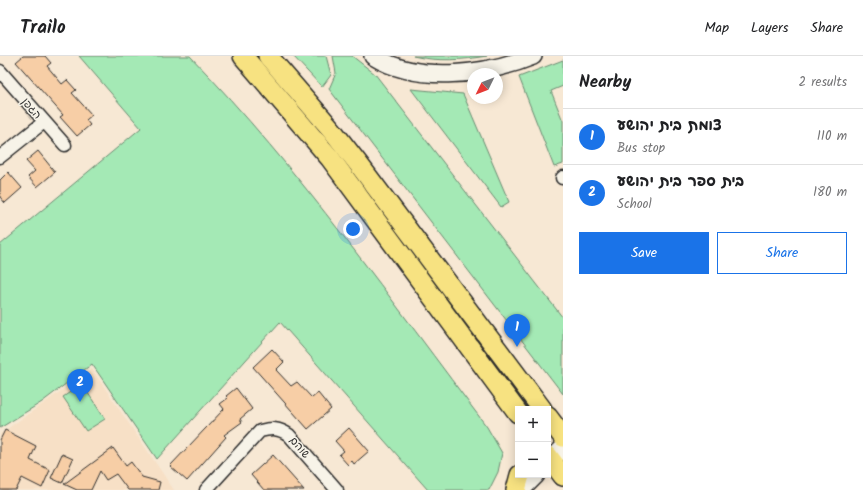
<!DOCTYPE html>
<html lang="en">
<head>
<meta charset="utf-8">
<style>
  :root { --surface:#fff; --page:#f2f2f2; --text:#202124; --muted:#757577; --line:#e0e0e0; --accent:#1a73e8 }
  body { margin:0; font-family:Kalam,"Playpen Sans Hebrew",sans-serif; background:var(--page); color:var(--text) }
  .controls { position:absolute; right:12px; bottom:12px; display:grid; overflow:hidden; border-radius:0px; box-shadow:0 2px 10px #0003 }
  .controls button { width:36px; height:36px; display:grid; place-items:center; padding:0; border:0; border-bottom:1px solid var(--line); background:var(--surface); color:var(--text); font:20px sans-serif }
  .compass { position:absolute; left:467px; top:12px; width:36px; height:36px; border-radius:50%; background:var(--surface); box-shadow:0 2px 10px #0003; rotate:227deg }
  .you { position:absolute; left:353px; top:173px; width:14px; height:14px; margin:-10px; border:3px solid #fff; border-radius:50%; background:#1a73e8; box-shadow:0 0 0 6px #1a73e833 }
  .badge { display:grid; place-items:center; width:26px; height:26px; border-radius:50%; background:var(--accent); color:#fff; font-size:13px; font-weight:700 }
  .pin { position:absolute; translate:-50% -33px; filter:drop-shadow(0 1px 2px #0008) }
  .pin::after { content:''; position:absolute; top:21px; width:14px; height:12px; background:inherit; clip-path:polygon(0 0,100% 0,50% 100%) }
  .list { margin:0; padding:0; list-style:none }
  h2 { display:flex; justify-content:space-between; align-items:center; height:52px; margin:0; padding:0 16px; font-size:17px }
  h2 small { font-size:13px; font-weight:400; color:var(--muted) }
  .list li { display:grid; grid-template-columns:26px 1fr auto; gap:12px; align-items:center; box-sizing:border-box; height:56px; padding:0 16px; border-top:1px solid var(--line) }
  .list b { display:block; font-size:15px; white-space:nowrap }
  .list p { margin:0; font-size:13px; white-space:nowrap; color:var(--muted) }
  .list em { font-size:13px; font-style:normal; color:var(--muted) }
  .actions { display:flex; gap:8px; padding:12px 16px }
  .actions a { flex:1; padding:9px 0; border:1px solid var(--accent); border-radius:0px; text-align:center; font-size:14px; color:var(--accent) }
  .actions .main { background:var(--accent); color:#fff }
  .map { position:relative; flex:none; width:563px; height:434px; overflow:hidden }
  header { display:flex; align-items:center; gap:24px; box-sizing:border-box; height:56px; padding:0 20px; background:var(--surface); border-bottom:1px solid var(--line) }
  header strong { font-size:19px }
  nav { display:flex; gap:22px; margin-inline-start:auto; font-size:14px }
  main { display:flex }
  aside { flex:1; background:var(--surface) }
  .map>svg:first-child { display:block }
</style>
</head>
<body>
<header>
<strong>Trailo</strong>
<nav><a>Map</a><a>Layers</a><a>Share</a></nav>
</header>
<main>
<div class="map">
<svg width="563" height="434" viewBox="0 0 563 434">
  <rect width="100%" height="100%" fill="#f7e8d4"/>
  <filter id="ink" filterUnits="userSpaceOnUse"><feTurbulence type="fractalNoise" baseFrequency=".025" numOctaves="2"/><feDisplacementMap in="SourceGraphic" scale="8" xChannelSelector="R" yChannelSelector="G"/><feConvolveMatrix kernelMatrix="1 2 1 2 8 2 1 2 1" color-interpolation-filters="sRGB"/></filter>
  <g filter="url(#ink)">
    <path fill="#f7e0c6" d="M 92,313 L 174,434 L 0,434 L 0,378 Z"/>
    <g fill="#a4e9b5" stroke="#688a70">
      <path d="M 79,0 L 190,0 C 300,114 392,245 487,371 L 502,397 L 498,416 L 489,434 L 428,434 L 280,266 L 157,403 L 92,308 L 42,346 L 0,372 L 0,189 L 141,72 Z"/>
      <path d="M 293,0 L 326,0 L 331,19 L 322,31 Z"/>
      <path d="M 333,0 L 352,0 L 375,18 L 563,262 L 563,338 L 329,33 L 336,17 Z"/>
      <path d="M 413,0 L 487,0 C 463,4 438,6 413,0 Z"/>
      <path d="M 563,4 L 563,30 L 551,35 L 563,65 L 563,108 L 554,111 L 519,21 Z"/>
      <path d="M 411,33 L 463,38 L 509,146 L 501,151 Z"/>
      <path d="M 82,328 L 105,363 L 86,375 L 63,341 Z"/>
    </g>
    <g fill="#f7cea6" stroke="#2b2b2b">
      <path d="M 23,0 L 45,0 L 51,7 L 47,10 L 62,28 L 67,24 L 76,34 L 72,37 L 92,59 L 86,64 L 90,69 L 77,80 L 60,61 L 63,59 L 16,6 Z"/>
      <path d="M 38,95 L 55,116 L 37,131 L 28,121 L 35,115 L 26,105 Z"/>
      <path d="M 8,116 L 22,132 L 5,147 L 0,141 L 0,124 Z"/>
      <path d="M 272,293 L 284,306 L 276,314 L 291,330 L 297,326 L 312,342 L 318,337 L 331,353 L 308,373 L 253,311 Z"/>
      <path d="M 236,332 L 252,353 L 240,363 L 242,366 L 224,379 L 226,381 L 187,425 L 170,410 L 224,353 L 220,348 L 228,342 L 226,340 Z"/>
      <path d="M 349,372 L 369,395 L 354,408 L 352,405 L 348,409 L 339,399 L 344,395 L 335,385 Z"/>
      <path d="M 5,374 L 36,390 L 30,404 L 50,414 L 42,432 L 22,422 L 16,434 L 0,434 L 0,384 Z"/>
      <path d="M 113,392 L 126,410 L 131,406 L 142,421 L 160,426 L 158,434 L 128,434 L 116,418 L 106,424 L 100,415 L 91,434 L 77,434 L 64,428 Z"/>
      <path d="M 62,398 L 73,403 L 62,427 L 51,422 Z"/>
      <path d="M 273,399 L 304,434 L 264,434 L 251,419 Z"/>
    </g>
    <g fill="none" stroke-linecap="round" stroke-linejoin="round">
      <g stroke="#2b2b2b" stroke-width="15">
        <g id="street">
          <path d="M 0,15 L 65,89"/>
          <path d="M 0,101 L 44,66"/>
          <path d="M 562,122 L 563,121"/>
          <path d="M 206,434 L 260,375 C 272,372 279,372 289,379 L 337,434"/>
        </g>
      </g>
      <g stroke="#2b2b2b" stroke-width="20">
        <g id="secondary">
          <path d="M 373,0 C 418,28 486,19 533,0"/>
          <path d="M 548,407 L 563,392"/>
          <path d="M 521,434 L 536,419"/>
        </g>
      </g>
      <g stroke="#2b2b2b" stroke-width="22">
        <g id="primary">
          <path d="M 243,0 L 330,102 L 518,357"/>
          <path d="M 268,0 L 332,74 L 360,110 L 542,353"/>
          <path d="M 548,361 L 563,381"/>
          <path d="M 548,400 L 563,420"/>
          <path d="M 516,434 L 520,419"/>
        </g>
      </g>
      <use href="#street" stroke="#f7f3e8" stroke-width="12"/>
      <use href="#secondary" stroke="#f7f3e8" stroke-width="17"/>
      <use href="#primary" stroke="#f7e281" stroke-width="19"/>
    </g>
  </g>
  <g text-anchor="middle" stroke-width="3" stroke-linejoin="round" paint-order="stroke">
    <g font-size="11" fill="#2b2b2b" stroke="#f7f3e8">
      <text transform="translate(32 52) rotate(49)" y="4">הגפן</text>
      <text transform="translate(300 391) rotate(49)" y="4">שוהם</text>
    </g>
  </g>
</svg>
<div class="controls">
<button>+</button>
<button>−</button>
</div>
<svg class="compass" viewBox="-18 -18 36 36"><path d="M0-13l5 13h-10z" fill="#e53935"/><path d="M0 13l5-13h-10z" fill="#757577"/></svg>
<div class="you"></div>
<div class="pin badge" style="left:517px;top:291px">1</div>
<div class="pin badge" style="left:80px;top:346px">2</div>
</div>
<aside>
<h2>Nearby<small>2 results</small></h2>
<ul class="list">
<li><span class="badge">1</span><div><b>צומת בית יהושע</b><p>Bus stop</p></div><em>110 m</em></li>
<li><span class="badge">2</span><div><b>בית ספר בית יהושע</b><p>School</p></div><em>180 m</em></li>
</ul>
<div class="actions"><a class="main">Save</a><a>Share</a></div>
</aside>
</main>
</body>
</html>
